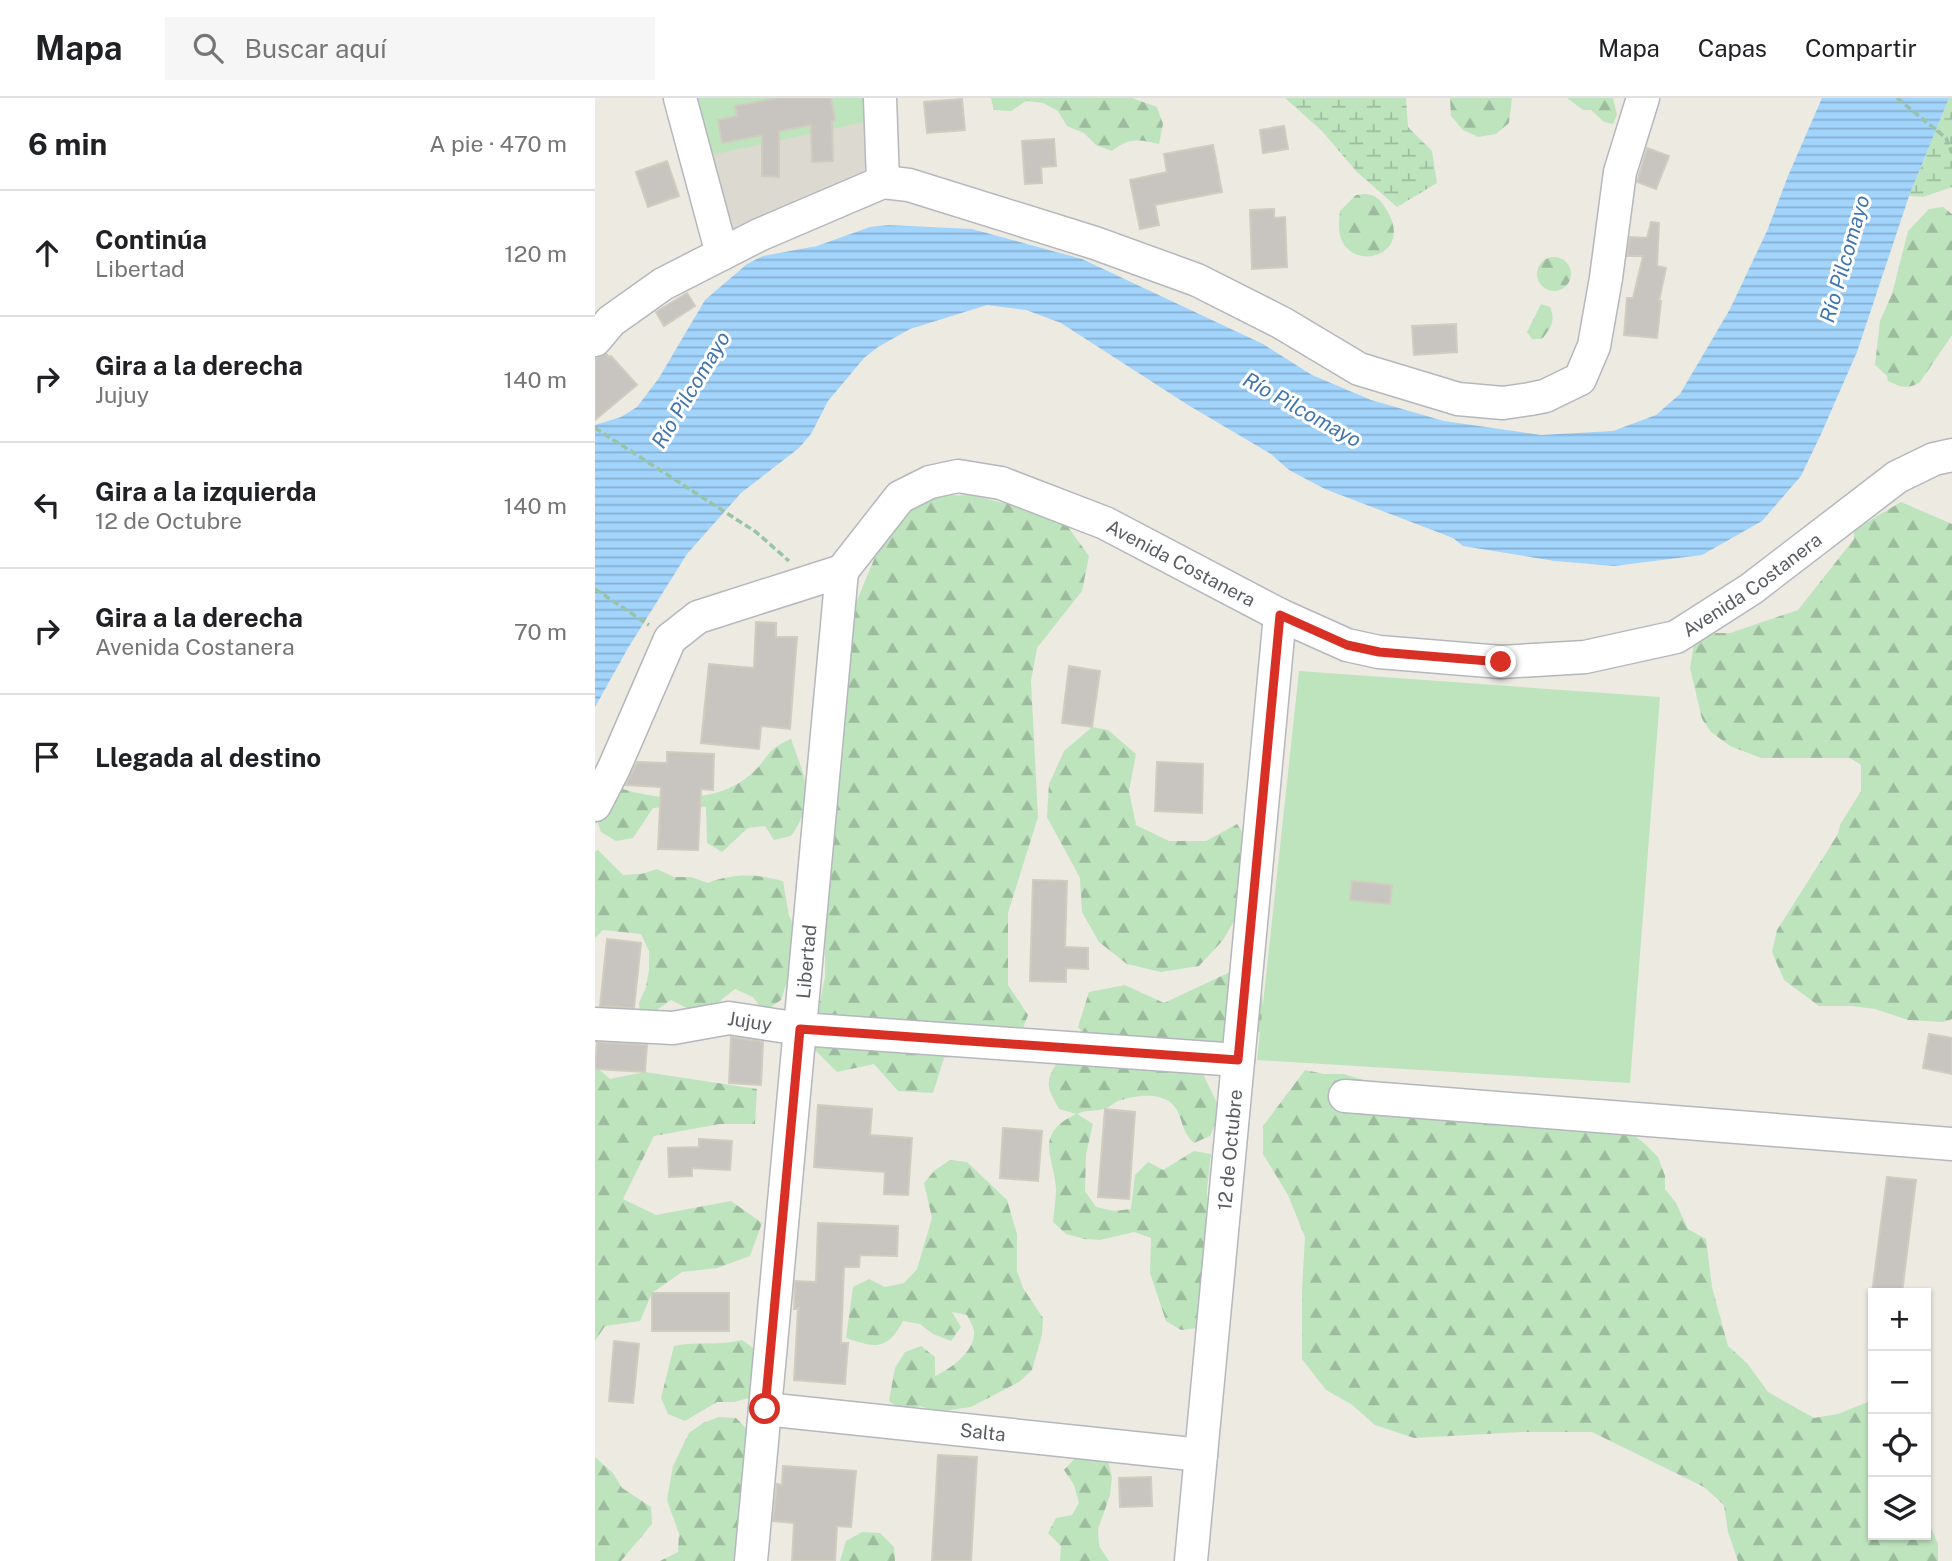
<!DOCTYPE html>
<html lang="es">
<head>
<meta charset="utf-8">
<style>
  :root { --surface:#fff; --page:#f6f6f6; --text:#202124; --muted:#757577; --line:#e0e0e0 }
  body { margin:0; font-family:"Public Sans",sans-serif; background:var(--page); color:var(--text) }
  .controls { position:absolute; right:21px; bottom:21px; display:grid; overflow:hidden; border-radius:0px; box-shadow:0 2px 5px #0004 }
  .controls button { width:63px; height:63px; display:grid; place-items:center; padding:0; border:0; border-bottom:2px solid var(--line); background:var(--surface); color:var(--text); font:35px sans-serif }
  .stop { position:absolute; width:21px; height:21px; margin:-16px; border:5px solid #d93025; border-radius:50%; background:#fff }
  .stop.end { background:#d93025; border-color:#fff; box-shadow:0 2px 7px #0008 }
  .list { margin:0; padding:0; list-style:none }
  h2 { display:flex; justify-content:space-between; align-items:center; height:91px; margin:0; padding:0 28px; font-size:30px }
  h2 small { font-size:23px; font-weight:400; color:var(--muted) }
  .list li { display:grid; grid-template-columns:46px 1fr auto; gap:21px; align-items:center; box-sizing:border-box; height:126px; padding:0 28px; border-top:2px solid var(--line) }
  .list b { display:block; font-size:26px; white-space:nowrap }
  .list p { margin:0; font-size:23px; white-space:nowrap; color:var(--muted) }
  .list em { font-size:23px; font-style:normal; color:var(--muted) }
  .icon { flex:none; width:38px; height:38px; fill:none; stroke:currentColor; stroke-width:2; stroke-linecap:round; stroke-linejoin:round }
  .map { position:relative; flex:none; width:1357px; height:1463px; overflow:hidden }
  header { display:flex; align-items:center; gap:42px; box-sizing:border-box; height:98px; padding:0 35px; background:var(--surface); border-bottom:2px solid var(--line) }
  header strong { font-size:33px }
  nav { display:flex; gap:38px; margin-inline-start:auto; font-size:24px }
  .search { width:490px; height:63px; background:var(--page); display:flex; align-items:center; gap:18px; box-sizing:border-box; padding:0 24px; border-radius:0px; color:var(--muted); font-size:26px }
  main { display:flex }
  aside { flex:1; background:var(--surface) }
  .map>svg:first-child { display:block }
</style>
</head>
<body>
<header>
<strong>Mapa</strong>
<div class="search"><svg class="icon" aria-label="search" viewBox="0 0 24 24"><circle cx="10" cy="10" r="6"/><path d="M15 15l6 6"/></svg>Buscar aquí</div>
<nav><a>Mapa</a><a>Capas</a><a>Compartir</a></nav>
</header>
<main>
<aside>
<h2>6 min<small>A pie · 470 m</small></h2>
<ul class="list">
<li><svg class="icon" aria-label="ahead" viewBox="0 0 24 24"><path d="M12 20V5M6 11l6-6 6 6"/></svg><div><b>Continúa</b><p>Libertad</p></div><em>120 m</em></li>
<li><svg class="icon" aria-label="right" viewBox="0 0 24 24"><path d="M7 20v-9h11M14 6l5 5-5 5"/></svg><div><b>Gira a la derecha</b><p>Jujuy</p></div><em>140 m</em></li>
<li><svg class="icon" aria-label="left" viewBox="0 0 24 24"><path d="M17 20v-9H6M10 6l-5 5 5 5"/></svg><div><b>Gira a la izquierda</b><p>12 de Octubre</p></div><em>140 m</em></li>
<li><svg class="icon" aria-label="right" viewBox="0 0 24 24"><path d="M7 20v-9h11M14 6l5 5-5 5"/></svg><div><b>Gira a la derecha</b><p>Avenida Costanera</p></div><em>70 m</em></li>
<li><svg class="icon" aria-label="arrive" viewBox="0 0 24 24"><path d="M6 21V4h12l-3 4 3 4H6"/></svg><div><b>Llegada al destino</b></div></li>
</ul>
</aside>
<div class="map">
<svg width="1357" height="1463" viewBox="0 0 1357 1463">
  <defs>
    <pattern id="forest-firs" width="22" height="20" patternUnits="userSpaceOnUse" patternTransform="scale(1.75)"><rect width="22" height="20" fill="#bee4be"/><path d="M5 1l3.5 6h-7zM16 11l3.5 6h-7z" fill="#9dbc9e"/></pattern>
    <pattern id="wetland-marsh" width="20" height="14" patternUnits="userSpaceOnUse" patternTransform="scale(1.75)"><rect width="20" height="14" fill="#bee4be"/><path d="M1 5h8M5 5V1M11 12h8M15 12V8" fill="none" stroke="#9dbc9e"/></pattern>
    <pattern id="water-rules" width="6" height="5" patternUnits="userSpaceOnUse" patternTransform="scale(1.75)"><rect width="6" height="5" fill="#a2d4fc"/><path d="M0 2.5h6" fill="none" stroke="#87afcf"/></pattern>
  </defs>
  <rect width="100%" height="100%" fill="#edeae1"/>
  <path fill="#dcd9d0" d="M 95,0 L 278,0 L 281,76 L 133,137 Z"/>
  <g fill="url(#forest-firs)">
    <path d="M 396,0 L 537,0 L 562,9 L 568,26 L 564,46 C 542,41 534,40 517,53 L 501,47 L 489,35 L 472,28 L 463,13 L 448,5 L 431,3 L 416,13 L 399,12 Z"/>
    <path d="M 855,0 L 917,0 L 914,25 L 901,36 L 883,39 L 868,32 L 856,18 Z"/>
    <path d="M 972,0 L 1018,0 L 1022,17 L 1018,26 L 1009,24 L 996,12 L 988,12 Z"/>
    <path d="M 770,96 C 781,97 785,101 791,111 C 820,156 760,175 746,141 C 743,132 744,123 745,113 L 761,97 Z"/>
    <path d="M 1348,109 L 1357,116 L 1357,237 L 1325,284 C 1313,292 1305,289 1293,283 L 1292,278 L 1280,267 L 1285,223 L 1297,196 L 1313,133 L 1334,111 Z"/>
    <circle cx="959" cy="176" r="17"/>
    <path d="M 946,206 L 955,209 C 961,222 956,230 947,241 L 937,241 L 932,234 Z"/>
    <path d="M 375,397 L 443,413 L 473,429 L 494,458 L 487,493 L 442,550 L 436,583 L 443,719 L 413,815 L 413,887 L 433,917 L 420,952 L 349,960 L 338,995 L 303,993 L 279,966 L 242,974 L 216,948 L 230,879 L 230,691 L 258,512 L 305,399 Z"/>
    <path d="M 1306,404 L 1357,426 L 1357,921 L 1348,924 L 1313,922 L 1280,911 L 1257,908 L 1224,908 L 1189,882 L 1177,854 L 1182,832 L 1243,736 L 1245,727 L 1266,693 L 1266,667 L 1255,660 L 1166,660 L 1135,648 L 1116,634 L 1107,621 L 1095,570 L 1099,546 L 1112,535 L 1135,535 L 1203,512 L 1259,441 L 1259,432 Z"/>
    <path d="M 497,629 L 513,632 L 541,656 L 534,693 L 541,727 L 574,743 L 611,743 L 642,726 L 651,740 L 646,811 L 628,842 L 604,868 L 566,874 L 532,866 L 504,844 L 487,814 L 485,780 L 452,719 L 454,686 L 469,653 Z"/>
    <path d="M 196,641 C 209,679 223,700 196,738 L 179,742 L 170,728 L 153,730 L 127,754 L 112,745 L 111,709 L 93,707 L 58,710 L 38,740 L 21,743 L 6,734 L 0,717 L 16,687 C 57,703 121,708 156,676 C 175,660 169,652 196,641 Z"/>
    <path d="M 3,752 L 28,777 L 46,776 L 62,771 L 79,779 L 96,779 L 113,785 C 139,775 162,776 188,783 L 194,818 L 202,833 L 203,851 L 186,902 L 169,914 L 158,899 L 140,891 L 126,902 L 120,919 L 103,925 L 92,910 L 76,902 L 46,923 L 44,905 L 51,889 L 54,872 L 54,853 L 46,836 L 8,832 L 0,840 L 0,754 Z"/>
    <path d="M 635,874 L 667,896 L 670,931 L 639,946 L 506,957 L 483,929 L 494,894 L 530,887 L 569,905 Z"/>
    <path d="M 463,963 L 482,963 L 518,971 L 590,966 L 607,974 L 622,1005 L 622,1023 L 615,1038 L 599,1045 C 584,1032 589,1015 575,1004 C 562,994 538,998 523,1003 C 518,1005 514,1010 509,1011 C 499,1014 492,1011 482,1016 L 498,1026 L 491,1056 L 490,1093 L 501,1109 L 519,1113 L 536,1111 L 540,1077 L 553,1064 L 568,1072 L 599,1053 L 616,1056 L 612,1091 L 613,1200 L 603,1230 L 586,1232 L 571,1223 L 555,1175 L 556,1140 L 539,1134 L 505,1142 L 489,1141 L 471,1136 L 458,1124 C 459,1113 461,1102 461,1091 C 459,1058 438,1037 481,1016 L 464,1011 C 452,989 449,985 463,963 Z"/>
    <path d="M 0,968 L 15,981 L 50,974 L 162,991 L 160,1026 L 125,1026 L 59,1038 L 28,1101 L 61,1117 L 136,1103 L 167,1125 L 155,1158 L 122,1170 L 87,1174 L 57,1195 L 45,1223 L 10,1228 L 0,1243 Z"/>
    <path d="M 710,972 L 729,976 L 749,976 L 787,988 L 1023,1026 L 1049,1045 L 1063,1059 L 1070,1078 L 1070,1091 L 1081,1105 L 1093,1131 L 1111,1141 L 1117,1189 L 1133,1248 L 1152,1265 L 1173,1294 L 1219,1320 L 1243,1316 L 1278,1302 L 1278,1437 L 1331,1437 L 1331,1418 L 1343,1446 L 1343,1463 L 1143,1463 L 1133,1434 L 1129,1407 L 1109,1389 L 997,1334 L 927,1334 L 819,1340 L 780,1327 L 756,1306 L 731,1292 L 707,1261 L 707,1191 L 710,1139 L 693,1097 L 668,1056 L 668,1028 Z"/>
    <path d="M 355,1062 L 372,1064 L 412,1102 L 422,1136 L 422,1173 L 428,1190 L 448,1220 L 447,1237 L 437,1272 L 424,1284 L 376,1309 L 342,1314 L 325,1308 L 308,1313 L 294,1303 L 300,1270 L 310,1254 L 326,1248 L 340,1259 L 340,1278 C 356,1271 381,1252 379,1233 C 378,1228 374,1221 372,1217 L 357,1214 L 366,1229 L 356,1243 L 338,1236 L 325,1226 L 308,1223 C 292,1253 280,1250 251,1240 L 258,1189 L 274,1181 L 290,1189 L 309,1185 L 322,1171 L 337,1120 L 329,1085 L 340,1072 Z"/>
    <path d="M 147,1242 L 161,1252 L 157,1299 L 139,1304 L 122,1304 L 90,1323 L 73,1316 L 66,1300 L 79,1248 C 102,1243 124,1248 147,1242 Z"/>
    <path d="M 124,1319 L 141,1320 L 153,1332 L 149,1463 L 65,1463 L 83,1454 L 84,1436 L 72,1402 L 78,1368 L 94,1335 L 108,1325 Z"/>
    <path d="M 482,1358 L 513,1362 L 517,1380 L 515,1397 L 503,1431 L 504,1448 L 514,1463 L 465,1463 L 466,1448 L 453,1435 L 461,1420 L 477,1417 L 484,1405 L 479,1387 L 469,1372 Z"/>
    <path d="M 0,1359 L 18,1375 L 27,1390 L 56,1409 L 57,1426 L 26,1463 L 0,1463 Z"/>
    <path d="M 267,1434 L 285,1435 L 299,1449 L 300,1463 L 245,1463 L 251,1443 Z"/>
  </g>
  <g fill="url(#wetland-marsh)">
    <path d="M 690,0 L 811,0 L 813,29 L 837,53 L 842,85 L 802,109 L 762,74 L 727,33 Z"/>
    <path d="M 1354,0 L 1357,0 L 1357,89 L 1328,99 L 1314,98 Z"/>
  </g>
  <g fill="#bee4be">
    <path d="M 101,0 L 273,0 L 275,23 L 116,57 Z"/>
    <path d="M 704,573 L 1065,599 L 1035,985 L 662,962 Z"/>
  </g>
  <path fill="url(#water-rules)" d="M 1227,0 L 1354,0 L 1314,98 L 1262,254 L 1226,336 L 1206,378 L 1167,423 L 1107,457 L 1019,468 L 960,463 L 868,448 L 858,440 L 730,391 L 694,372 L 676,356 L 593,307 L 466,225 L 431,212 L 392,207 L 315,231 L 283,249 L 269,260 L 233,303 L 216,336 L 204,350 L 146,395 L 92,456 L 33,550 L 0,609 L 0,327 L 26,319 L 42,309 L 64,280 L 110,202 L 152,166 L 168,158 L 222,148 L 275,129 L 293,127 L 377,131 L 487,161 L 668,246 L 717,277 L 776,302 L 849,323 L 946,337 L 1018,333 L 1061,317 L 1085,296 L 1135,211 L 1172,133 L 1193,78 Z"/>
  <g fill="#c8c4bf" stroke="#d1ccc0" stroke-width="2">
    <path d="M 182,0 L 236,0 L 240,22 L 237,23 L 238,63 L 217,64 L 216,27 L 184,33 L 184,79 L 167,78 L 167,37 L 127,45 L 123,22 L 142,18 L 140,8 Z"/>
    <path d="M 367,1 L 370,32 L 332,35 L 329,4 Z"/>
    <path d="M 689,28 L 693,51 L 668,55 L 665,32 Z"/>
    <path d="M 459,41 L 461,68 L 446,69 L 447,85 L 430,86 L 427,43 Z"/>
    <path d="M 618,47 L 627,94 L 560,107 L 564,127 L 545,131 L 535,82 L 572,74 L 569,56 Z"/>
    <path d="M 1052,50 L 1074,58 L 1061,91 L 1042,84 Z"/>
    <path d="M 72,63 L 84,98 L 53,109 L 41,74 Z"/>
    <path d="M 679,111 L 679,120 L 690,119 L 692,169 L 657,171 L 655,112 Z"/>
    <path d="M 1056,124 L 1064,125 L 1062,168 L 1071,170 L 1064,203 L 1066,203 L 1062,240 L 1029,237 L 1032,200 L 1038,200 L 1048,158 L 1032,158 L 1035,139 L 1052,140 Z"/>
    <path d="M 92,195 L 100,208 L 69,228 L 61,214 Z"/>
    <path d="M 861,226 L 862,254 L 819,257 L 817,228 Z"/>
    <path d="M 11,256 L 14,259 L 16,258 L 42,287 L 0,322 L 0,260 Z"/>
    <path d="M 161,524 L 181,525 L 181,539 L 202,539 L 195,631 L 166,628 L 164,651 L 106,645 L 114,566 L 159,570 Z"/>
    <path d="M 474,568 L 505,573 L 497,629 L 467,625 Z"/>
    <path d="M 72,654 L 119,656 L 118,692 L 106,691 L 103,752 L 63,751 L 66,689 L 31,687 L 42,664 L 72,665 Z"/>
    <path d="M 562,664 L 608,666 L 607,715 L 560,713 Z"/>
    <path d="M 438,782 L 472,783 L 470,849 L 493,850 L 493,871 L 471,870 L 471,884 L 435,883 Z"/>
    <path d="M 757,783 L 797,787 L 795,806 L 755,802 Z"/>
    <path d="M 12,841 L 46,845 L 39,910 L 5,908 Z"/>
    <path d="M 1334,936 L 1357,940 L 1357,976 L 1328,970 Z"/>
    <path d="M 136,939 L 168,944 L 166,987 L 134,985 Z"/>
    <path d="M 2,944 L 52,947 L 50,974 L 0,971 Z"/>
    <path d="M 223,1007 L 277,1011 L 275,1037 L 317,1040 L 313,1097 L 289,1096 L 290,1074 L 219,1069 Z"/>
    <path d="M 510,1011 L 540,1014 L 534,1101 L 503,1099 Z"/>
    <path d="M 408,1030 L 447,1033 L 443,1083 L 405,1080 Z"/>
    <path d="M 104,1041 L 137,1043 L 135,1072 L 97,1070 L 97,1078 L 74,1079 L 73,1050 L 104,1049 Z"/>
    <path d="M 1292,1079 L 1321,1082 L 1307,1195 L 1277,1195 Z"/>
    <path d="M 223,1125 L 303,1128 L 302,1158 L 265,1157 L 264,1169 L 249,1169 L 246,1245 L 253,1245 L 250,1286 L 199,1282 L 203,1211 L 199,1211 L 200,1183 L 221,1184 Z"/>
    <rect x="57" y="1195" width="77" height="38"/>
    <path d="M 19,1243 L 44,1246 L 38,1305 L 14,1303 Z"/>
    <path d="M 343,1357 L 382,1359 L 376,1463 L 337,1463 Z"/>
    <path d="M 188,1368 L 261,1373 L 256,1429 L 242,1428 L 240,1463 L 197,1463 L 199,1425 L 178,1423 L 182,1386 L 187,1387 Z"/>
    <path d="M 556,1379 L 557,1408 L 525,1409 L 524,1380 Z"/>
  </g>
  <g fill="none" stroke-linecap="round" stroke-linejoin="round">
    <g stroke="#b4b7bc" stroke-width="35">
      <g id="minor">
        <path d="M 85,0 L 127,156"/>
        <path d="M 285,0 L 288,84"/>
        <path d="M 0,242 L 16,223 L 68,186 L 164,137 L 288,84 L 314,87 L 500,145 L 602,182 L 687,225 L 764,271 L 863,301 L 908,305 L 935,301 L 950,298 L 985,281 L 999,248 L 1011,180 L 1025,74 L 1048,0"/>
        <path id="s1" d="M 0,707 L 19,670 L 75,541 L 103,519 L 247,473 L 305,399 L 335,384 L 363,378 L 406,385 L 510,425 L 685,517 L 752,547 L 784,554 L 906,564 L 990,559 L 1081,539 L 1156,491 L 1302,379 L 1339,361 L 1357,357"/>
        <path id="s2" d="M 0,926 L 78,930 L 134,920 L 205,931 L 643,962"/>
        <path d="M 750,998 L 1357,1046"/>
        <path id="s3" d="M 170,1311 L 606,1357"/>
        <path id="s4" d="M 156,1463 L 247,473"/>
        <path id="s5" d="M 596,1463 L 685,517"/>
      </g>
    </g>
    <g stroke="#98c4a5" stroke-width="3.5" stroke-dasharray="7 3.5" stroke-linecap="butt">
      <path d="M 1302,0 L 1351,40 L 1357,55"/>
      <path d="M 0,330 L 161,434 L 194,463"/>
      <path d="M 0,491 L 54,527"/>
    </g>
    <use href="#minor" stroke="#fff" stroke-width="32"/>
  </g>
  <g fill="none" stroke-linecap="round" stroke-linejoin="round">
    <path stroke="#d93025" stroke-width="9" d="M 170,1311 L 205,931 L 643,962 L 685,517 L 752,547 L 784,554 L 906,564"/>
  </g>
  <g text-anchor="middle" stroke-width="6" stroke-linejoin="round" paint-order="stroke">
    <g font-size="19" fill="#5a5d62" stroke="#fff">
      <text dy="7" stroke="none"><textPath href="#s1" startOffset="766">Avenida Costanera</textPath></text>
      <text dy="7" stroke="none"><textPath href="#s1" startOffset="1376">Avenida Costanera</textPath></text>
      <text dy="7" stroke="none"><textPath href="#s4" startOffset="602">Libertad</textPath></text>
      <text dy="7" stroke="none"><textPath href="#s2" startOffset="156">Jujuy</textPath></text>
      <text dy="7" stroke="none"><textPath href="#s5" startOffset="413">12 de Octubre</textPath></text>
      <text dy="7" stroke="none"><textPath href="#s3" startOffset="219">Salta</textPath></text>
    </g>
    <g font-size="21" font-style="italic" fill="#4075ae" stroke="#fff">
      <text transform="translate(1250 161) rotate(-74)" y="7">Río Pilcomayo</text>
      <text transform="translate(96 292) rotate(-59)" y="7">Río Pilcomayo</text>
      <text transform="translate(707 312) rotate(29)" y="7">Río Pilcomayo</text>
    </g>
  </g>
</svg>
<div class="controls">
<button>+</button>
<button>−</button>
<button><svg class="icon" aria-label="locate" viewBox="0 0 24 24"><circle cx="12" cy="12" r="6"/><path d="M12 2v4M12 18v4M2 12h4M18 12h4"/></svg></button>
<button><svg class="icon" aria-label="layers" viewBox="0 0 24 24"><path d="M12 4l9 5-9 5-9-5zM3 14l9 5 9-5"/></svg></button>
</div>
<div class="stop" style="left:170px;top:1311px"></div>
<div class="stop end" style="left:906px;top:564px"></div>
</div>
</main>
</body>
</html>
